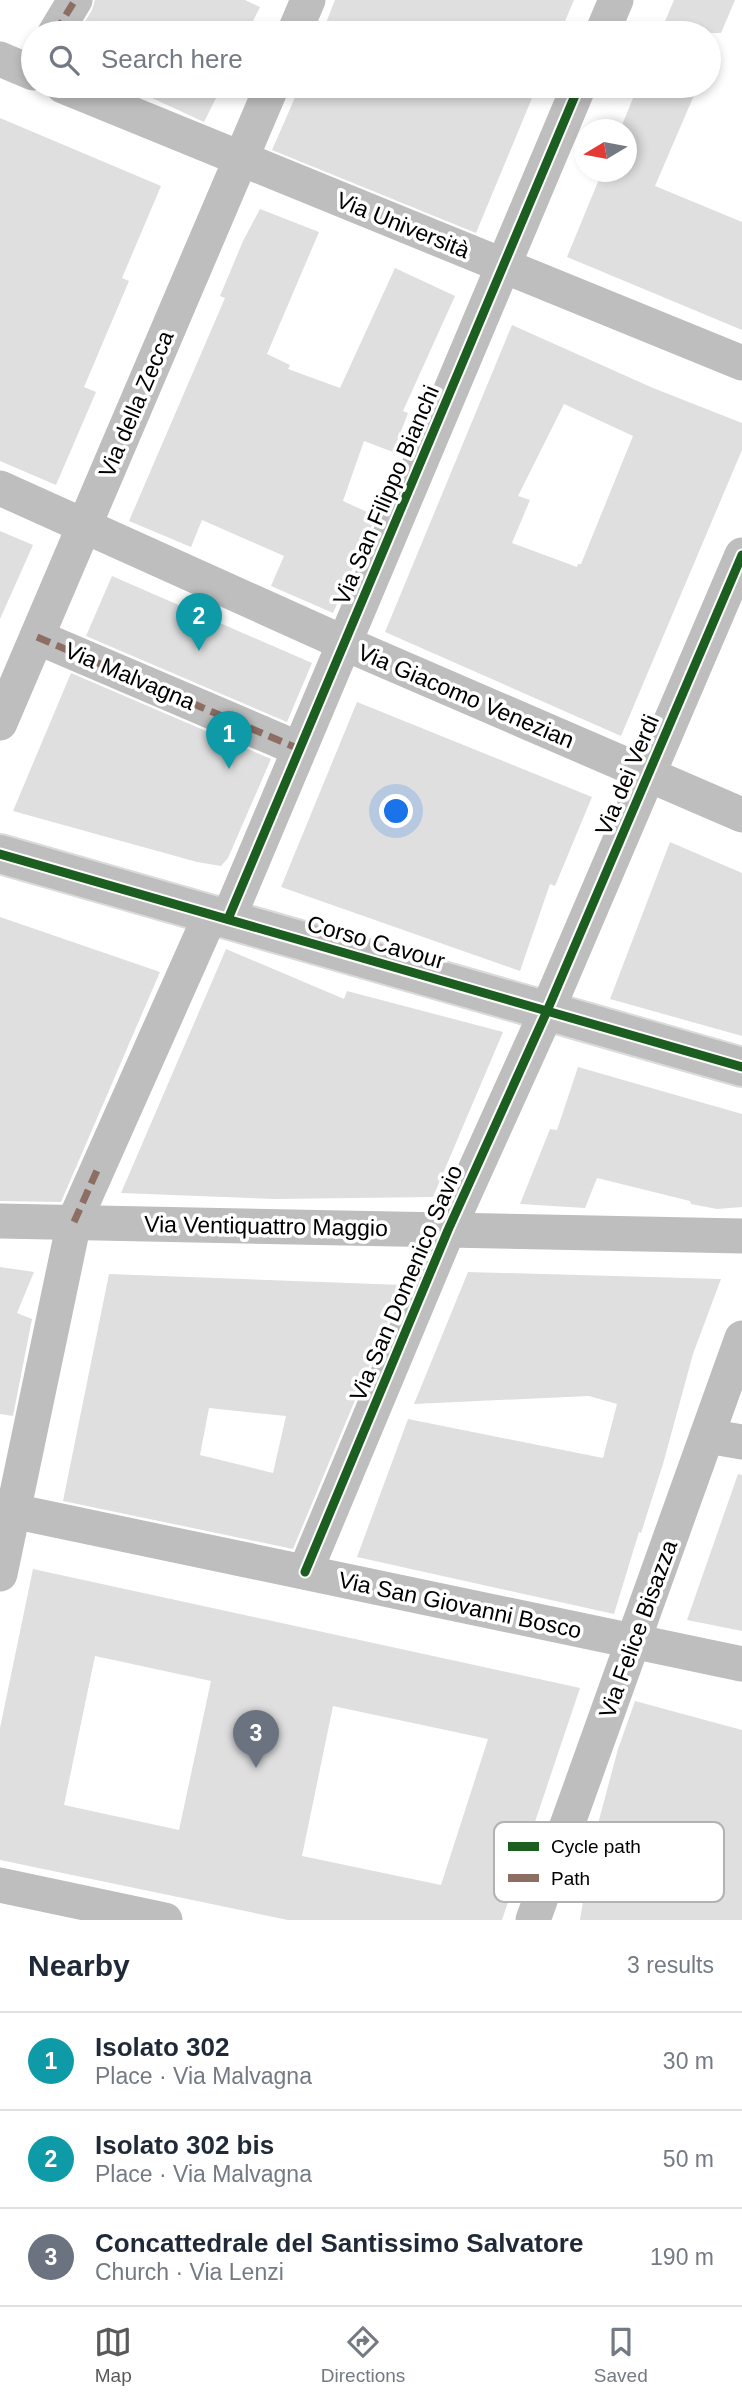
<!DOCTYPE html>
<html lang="en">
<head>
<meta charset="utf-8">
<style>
  :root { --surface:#fff; --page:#f6f6f7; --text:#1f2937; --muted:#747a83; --line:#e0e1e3; --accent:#595959 }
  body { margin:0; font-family:Arial,sans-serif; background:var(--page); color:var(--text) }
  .compass { position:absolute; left:574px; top:119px; width:63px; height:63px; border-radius:50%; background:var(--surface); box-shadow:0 4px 10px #0003; rotate:260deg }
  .you { position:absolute; left:397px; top:812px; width:24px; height:24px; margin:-18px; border:5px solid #fff; border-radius:50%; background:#1a73e8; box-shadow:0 0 0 10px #1a73e833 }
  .badge { display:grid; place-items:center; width:46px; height:46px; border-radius:50%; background:var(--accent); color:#fff; font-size:23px; font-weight:700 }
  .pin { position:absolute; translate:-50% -58px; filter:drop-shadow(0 2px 4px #0008) }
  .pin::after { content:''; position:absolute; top:37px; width:24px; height:21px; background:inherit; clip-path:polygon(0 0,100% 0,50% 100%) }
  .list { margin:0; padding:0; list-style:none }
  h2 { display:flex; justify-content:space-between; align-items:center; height:91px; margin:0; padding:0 28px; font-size:30px }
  h2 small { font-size:23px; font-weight:400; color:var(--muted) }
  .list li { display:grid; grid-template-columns:46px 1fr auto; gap:21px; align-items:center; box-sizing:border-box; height:98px; padding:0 28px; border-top:2px solid var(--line) }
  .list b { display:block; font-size:26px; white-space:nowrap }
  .list p { margin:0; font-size:23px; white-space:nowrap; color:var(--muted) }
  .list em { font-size:23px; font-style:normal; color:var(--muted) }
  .icon { flex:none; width:38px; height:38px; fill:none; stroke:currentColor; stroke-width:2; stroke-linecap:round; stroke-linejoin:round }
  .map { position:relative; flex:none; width:742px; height:1920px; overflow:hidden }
  .search { position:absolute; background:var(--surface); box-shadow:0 4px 10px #0003; left:21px; right:21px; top:21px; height:77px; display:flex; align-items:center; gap:18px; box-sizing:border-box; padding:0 24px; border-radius:38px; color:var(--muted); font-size:26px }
  .sheet { height:385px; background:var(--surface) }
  nav { display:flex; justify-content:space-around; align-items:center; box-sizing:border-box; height:98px; border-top:2px solid var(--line); background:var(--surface); font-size:19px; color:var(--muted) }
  nav a { display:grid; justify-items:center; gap:4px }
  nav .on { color:var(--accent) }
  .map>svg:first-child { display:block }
</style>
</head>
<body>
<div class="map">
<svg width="742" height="1920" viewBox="0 0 742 1920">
  <rect width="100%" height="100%" fill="#fff"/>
  <g fill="#dfdfdf" fill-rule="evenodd">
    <path d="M 95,0 L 245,0 L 260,7 L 247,33 L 78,33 L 92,10 Z"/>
    <path d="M 335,0 L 574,0 L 560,33 L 322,33 Z"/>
    <path d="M 674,0 L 735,0 L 721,33 L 660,33 Z"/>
    <path d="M 126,86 L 222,86 L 204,122 Z"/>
    <path d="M 300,86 L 537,86 L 476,233 L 272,150 Z"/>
    <path d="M 638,86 L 698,86 L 655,186 L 742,222 L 742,330 L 567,257 L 602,172 L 626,172 L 626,130 L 620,130 Z"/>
    <path d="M 0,118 L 161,186 L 122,278 L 129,281 L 84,387 L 96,392 L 56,485 L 0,461 Z"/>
    <path d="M 260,209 L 319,232 L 267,354 L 290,365 L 288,369 L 340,388 L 395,268 L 455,296 L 403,411 L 408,413 L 393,452 L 364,441 L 343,501 L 376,516 L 333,613 L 271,586 L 284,556 L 202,520 L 191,547 L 129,521 L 225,298 L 220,296 L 243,241 Z"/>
    <path d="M 512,325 L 653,388 L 742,423 L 742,450 L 621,736 L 385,632 ZM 564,404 L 633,436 L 581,564 L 578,564 L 577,567 L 512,543 L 530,500 L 518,496 Z"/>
    <path d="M 0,531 L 33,545 L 0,619 Z"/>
    <path d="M 112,576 L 312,663 L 287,722 L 86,636 Z"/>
    <path d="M 71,673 L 271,759 L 228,858 L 221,866 L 197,862 L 13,811 Z"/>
    <path d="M 357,702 L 592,797 L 555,886 L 550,884 L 520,971 L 281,887 Z"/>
    <path d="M 670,842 L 742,873 L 742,1036 L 610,999 Z"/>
    <path d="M 0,917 L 160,972 L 61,1202 L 0,1201 Z"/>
    <path d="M 226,949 L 344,999 L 347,991 L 503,1032 L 433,1197 L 275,1199 L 121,1193 Z"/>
    <path d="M 578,1067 L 742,1114 L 742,1207 L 717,1209 L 691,1204 L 690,1201 L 597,1178 L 585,1208 L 520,1204 L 550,1129 L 557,1130 Z"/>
    <path d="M 0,1267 L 34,1272 L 17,1313 L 32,1319 L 13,1416 L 0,1414 Z"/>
    <path d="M 468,1272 L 721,1279 L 693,1354 L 663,1464 L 641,1533 L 639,1532 L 614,1614 L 357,1557 L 408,1419 L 603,1458 L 617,1404 L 589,1396 L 414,1404 Z"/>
    <path d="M 109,1274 L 403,1285 L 293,1549 L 63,1501 ZM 209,1408 L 286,1416 L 273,1473 L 200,1455 Z"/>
    <path d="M 738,1474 L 742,1475 L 742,1631 L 687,1620 Z"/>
    <path d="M 33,1569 L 580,1688 L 502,1920 L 288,1920 L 0,1860 L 0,1728 ZM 95,1656 L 211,1681 L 179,1830 L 64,1805 ZM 333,1706 L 488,1739 L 441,1885 L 302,1856 Z"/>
    <path d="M 635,1701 L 742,1730 L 742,1920 L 580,1920 L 591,1850 L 618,1749 Z"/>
  </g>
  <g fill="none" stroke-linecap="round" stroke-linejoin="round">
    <g stroke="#dbdbdb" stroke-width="42">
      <path id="major" d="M 0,854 L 742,1067"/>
    </g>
    <g stroke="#bebebe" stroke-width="35">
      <path d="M 55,33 L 75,0"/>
      <path d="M 294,33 L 308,0"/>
      <path d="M 602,33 L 616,0"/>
      <path d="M 0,59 L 33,73"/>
      <path d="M 63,86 L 742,363"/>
      <path d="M 0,488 L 344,643 L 742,815"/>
      <path d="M 37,637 L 299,749"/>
      <path d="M 0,723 L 272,86"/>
      <path d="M 228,919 L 579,86"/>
      <path d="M 0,1221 L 742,1236"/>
      <path d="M 707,1436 L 742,1442"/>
      <path d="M 13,1511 L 742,1664"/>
      <path d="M 305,1572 L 448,1230 L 547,1011 L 742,555"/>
      <path d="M 0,1574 L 74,1222 L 211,914"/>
      <path d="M 0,1885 L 165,1920"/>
      <path d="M 533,1920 L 742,1338"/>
    </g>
    <use href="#major" stroke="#bebebe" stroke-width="38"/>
    <g stroke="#8d6e63" stroke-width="7" stroke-dasharray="14 7" stroke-linecap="butt">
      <path d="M 55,33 L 75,0"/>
      <path d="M 32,73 L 33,71"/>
      <path d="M 37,637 L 299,749"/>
      <path d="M 74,1222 L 99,1166"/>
    </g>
    <g stroke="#fff" stroke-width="13">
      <g id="cycleway">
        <path d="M 0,854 L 742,1067"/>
        <path d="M 228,919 L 579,86"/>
        <path d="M 305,1572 L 448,1230 L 547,1011 L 742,555"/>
      </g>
    </g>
    <use href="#cycleway" stroke="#1b5e20" stroke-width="9"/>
  </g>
  <g text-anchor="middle" stroke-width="7" stroke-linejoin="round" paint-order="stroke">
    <g font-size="23" fill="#000" stroke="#fff">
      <text transform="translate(403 225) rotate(22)" y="8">Via Università</text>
      <text transform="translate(136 404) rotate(-67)" y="8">Via della Zecca</text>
      <text transform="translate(386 495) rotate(-67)" y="8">Via San Filippo Bianchi</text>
      <text transform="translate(130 676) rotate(23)" y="8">Via Malvagna</text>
      <text transform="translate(466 696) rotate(23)" y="8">Via Giacomo Venezian</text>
      <text transform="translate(627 775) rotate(-67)" y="8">Via dei Verdi</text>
      <text transform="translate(376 942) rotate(16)" y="8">Corso Cavour</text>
      <text transform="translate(266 1226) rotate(1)" y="8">Via Ventiquattro Maggio</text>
      <text transform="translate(406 1283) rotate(-67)" y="8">Via San Domenico Savio</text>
      <text transform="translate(460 1605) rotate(12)" y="8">Via San Giovanni Bosco</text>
      <text transform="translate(638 1629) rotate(-70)" y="8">Via Felice Bisazza</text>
    </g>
  </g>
  <rect x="494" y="1822" width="230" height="80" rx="10" fill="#fff" stroke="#b2b2b2" stroke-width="2"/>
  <rect x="508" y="1842" width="31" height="9" fill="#1b5e20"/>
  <rect x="508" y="1874" width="31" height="8" fill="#8d6e63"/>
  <g font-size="19" fill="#000">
    <text x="551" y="1853">Cycle path</text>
    <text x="551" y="1885">Path</text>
  </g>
</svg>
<svg class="compass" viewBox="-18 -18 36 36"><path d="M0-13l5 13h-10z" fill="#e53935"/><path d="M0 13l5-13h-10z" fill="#747a83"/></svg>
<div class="you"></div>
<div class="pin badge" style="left:229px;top:769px;background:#0f9aa8">1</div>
<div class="pin badge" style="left:199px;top:651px;background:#0f9aa8">2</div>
<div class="pin badge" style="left:256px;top:1768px;background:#6b7280">3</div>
<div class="search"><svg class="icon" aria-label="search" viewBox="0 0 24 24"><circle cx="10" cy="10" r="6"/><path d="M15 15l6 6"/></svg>Search here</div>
</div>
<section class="sheet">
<h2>Nearby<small>3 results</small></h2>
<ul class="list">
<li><span class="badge" style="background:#0f9aa8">1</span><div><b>Isolato 302</b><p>Place · Via Malvagna</p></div><em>30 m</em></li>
<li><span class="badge" style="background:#0f9aa8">2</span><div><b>Isolato 302 bis</b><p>Place · Via Malvagna</p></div><em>50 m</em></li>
<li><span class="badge" style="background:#6b7280">3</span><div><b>Concattedrale del Santissimo Salvatore</b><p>Church · Via Lenzi</p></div><em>190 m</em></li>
</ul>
</section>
<nav>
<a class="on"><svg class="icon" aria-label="map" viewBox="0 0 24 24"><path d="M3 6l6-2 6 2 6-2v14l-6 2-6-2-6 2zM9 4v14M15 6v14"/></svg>Map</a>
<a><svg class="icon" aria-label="directions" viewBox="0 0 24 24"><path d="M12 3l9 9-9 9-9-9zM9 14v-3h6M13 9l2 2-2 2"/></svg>Directions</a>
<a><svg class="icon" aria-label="saved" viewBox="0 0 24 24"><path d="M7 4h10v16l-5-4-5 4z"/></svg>Saved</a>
</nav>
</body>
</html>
